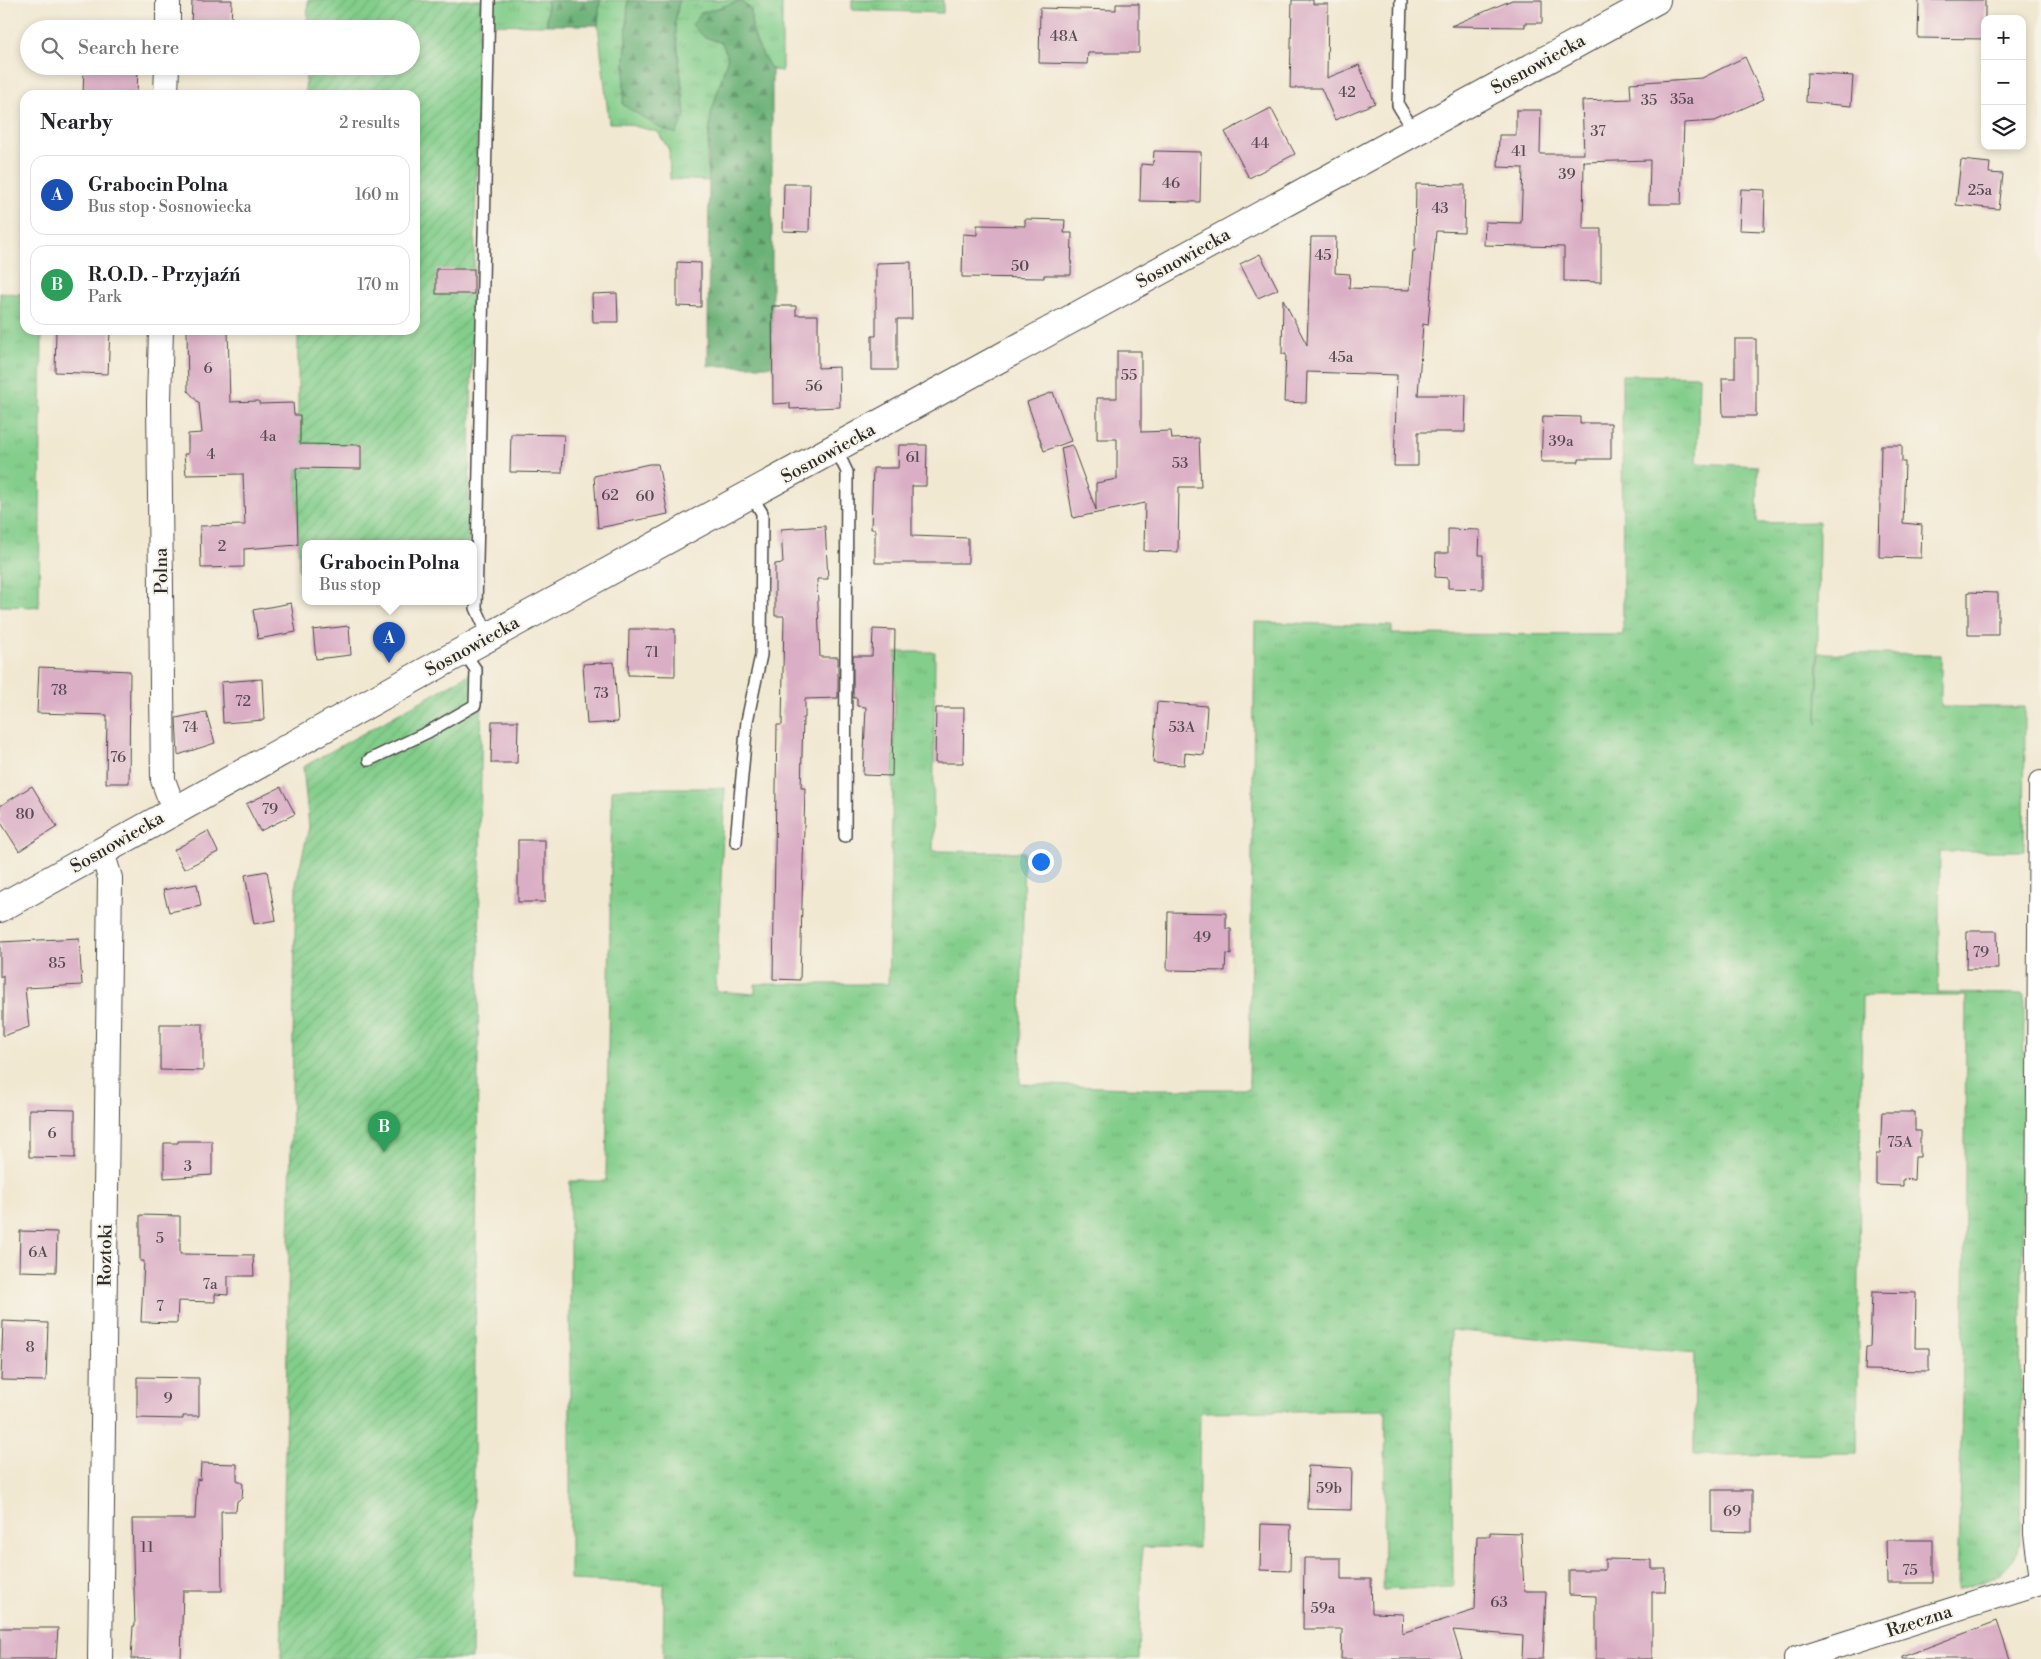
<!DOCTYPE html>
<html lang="en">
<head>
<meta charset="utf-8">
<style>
  :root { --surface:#fff; --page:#f6f6f6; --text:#202124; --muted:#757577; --line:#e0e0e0; --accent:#1f6fb2 }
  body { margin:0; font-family:"Libre Bodoni",serif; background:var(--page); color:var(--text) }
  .controls { position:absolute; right:15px; top:15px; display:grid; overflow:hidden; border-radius:10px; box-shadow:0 2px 8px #0003 }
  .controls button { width:45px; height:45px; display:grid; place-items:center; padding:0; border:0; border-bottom:1px solid var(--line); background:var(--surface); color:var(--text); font:25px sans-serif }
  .you { position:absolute; left:1040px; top:861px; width:18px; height:18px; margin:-12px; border:4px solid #fff; border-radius:50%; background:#1a73e8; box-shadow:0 0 0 8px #1a73e833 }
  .badge { display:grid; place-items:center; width:32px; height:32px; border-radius:50%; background:var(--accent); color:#fff; font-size:16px; font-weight:700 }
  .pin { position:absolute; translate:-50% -41px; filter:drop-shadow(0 1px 2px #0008) }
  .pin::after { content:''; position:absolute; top:26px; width:18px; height:15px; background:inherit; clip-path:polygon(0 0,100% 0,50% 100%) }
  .popup { position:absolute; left:302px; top:540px; width:175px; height:65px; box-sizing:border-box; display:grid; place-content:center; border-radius:10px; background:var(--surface); filter:drop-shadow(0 1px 4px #0005); font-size:16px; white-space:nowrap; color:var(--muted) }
  .popup b { font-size:19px; color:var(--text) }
  .popup::after { content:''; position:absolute; left:50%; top:100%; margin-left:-10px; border:10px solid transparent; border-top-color:var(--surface) }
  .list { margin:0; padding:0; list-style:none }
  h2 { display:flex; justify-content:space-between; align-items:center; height:65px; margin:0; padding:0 20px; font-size:21px }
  h2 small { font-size:16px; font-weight:400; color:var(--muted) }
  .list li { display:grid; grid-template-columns:32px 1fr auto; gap:15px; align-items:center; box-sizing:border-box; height:80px; margin:0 10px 10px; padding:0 10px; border:1px solid var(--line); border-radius:15px }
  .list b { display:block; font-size:19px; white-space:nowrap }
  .list p { margin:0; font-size:16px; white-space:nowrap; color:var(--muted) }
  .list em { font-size:16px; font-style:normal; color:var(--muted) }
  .icon { flex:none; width:28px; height:28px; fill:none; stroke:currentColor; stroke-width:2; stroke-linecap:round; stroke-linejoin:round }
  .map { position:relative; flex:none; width:2041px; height:1659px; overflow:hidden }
  .search { position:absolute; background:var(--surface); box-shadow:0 2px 8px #0003; left:20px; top:20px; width:400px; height:55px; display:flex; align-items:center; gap:12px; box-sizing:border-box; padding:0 18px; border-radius:28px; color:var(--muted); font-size:19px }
  .panel { position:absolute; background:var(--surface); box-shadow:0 2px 8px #0003; left:20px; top:90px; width:400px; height:245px; border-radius:15px }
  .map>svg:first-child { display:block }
</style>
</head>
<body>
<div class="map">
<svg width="2041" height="1659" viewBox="0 0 2041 1659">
  <defs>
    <pattern id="grass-tufts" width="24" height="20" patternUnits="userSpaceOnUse" patternTransform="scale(1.25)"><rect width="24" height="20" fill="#83ce8b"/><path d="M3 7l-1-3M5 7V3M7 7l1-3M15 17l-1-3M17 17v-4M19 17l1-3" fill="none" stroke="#71b178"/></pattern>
    <pattern id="forest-firs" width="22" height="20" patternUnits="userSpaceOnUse" patternTransform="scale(1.25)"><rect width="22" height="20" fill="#6ab177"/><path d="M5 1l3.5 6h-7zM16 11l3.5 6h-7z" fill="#579062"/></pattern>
    <pattern id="garden-furrows" width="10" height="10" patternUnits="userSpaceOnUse" patternTransform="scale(1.25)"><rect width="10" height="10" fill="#83ce8b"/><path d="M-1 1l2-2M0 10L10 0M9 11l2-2" fill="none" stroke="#71b178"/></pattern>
  </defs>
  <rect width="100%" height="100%" fill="#f7f3e8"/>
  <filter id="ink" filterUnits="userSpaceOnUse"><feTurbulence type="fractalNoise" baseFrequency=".02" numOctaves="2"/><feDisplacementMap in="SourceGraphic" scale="10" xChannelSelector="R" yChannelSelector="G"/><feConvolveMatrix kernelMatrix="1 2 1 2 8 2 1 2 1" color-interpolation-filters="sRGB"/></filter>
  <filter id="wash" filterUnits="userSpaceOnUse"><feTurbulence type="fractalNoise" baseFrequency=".0096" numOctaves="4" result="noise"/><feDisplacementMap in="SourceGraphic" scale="20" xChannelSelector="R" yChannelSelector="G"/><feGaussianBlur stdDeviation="1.12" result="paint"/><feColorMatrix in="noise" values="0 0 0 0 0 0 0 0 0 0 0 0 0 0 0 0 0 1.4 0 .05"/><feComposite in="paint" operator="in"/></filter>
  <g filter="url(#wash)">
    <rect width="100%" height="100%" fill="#f1e8d1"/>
    <g fill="url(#grass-tufts)" stroke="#577c5b">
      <path d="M 480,0 L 547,0 L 547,25 L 479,24 Z"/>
      <path d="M 600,0 L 628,0 L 623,105 L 685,115 L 675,23 L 679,0 L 782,0 L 782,71 L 772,70 C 759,50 750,34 751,9 L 703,36 L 722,43 L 728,57 L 711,114 L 707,158 L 710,181 L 670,179 L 669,150 L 658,132 L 622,123 L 609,123 L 598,25 Z"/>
      <path d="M 852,0 L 943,0 L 943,13 L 852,10 Z"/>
      <path d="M 0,293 L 25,294 L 25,330 L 42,330 L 39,607 L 0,606 Z"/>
      <path d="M 1622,375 L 1699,376 L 1697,463 L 1758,466 L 1757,523 L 1819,522 L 1817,724 L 1819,653 L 1941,655 L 1941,707 L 2025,707 L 2024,851 L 1940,851 L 1938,993 L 2024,994 L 2020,1543 C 2011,1577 1987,1580 1957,1590 L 1964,1324 L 1966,996 L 1862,996 L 1857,1454 L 1694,1455 L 1695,1353 L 1451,1330 L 1453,1587 L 1383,1590 L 1386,1410 L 1200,1412 L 1198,1548 L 1142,1547 L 1139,1659 L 663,1659 L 664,1584 L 570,1580 L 570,1181 L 606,1181 L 612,790 L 631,788 L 725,788 L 716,991 L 755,994 L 755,984 L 888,984 L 896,652 L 935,652 L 933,851 L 1024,852 L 1020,1084 L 1154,1089 L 1249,1089 L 1255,622 L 1392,626 L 1392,634 L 1623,635 Z"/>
    </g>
    <g fill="url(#forest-firs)" stroke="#4a6e51">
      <path d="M 547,0 L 600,0 L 598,25 L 547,25 Z"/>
      <path d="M 628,0 L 679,0 L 675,23 L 685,115 L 676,134 L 660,128 L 623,105 Z"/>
      <path d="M 740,1 L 751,9 C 750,34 759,50 772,70 L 772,366 L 708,366 L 709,137 L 711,114 L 728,57 L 722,43 L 703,36 L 692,25 L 701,13 Z"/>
    </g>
    <g fill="url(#garden-furrows)" stroke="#577c5b">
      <path d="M 308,0 L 480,0 L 468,544 L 305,544 L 305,570 L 299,571 L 296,483 L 298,459 L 298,330 L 415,330 L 415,95 L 305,95 L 306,66 L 411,66 L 411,29 L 307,29 Z"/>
      <path d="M 482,667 L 472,1659 L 281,1659 L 296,883 L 309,827 L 303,767 Z"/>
    </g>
    <g id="blocks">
      <g fill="#daaec5">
        <path d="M 192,0 L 232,0 L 231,28 L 191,26 Z"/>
        <path d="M 1292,0 L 1313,0 L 1313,4 L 1328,4 L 1327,78 L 1359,65 L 1375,103 L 1335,120 L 1321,88 L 1290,88 Z"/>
        <path d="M 1512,0 L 1542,0 L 1542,23 L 1525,23 L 1525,27 L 1451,26 Z"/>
        <path d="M 1919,0 L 1985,0 L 1985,39 L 1918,38 Z"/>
        <path d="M 1116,4 L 1139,4 L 1139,53 L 1088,53 L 1087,64 L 1039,63 L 1040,8 L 1116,10 Z"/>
        <path d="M 1745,57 L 1764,99 L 1715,121 L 1684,123 L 1681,204 L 1649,204 L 1650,160 L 1584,162 L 1584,160 L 1583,229 L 1601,229 L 1601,282 L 1564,281 L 1564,247 L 1484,245 L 1485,222 L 1521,223 L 1523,168 L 1498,167 L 1499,135 L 1516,135 L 1516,110 L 1541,110 L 1540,154 L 1584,154 L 1582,101 L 1631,99 L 1630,83 L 1702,78 Z"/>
        <path d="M 84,66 L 138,66 L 137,95 L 83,95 Z"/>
        <path d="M 1807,73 L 1853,76 L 1851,106 L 1806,102 Z"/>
        <path d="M 1271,108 L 1295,154 L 1249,178 L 1225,132 Z"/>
        <path d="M 1154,151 L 1201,152 L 1200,202 L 1140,201 L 1141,164 L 1153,165 Z"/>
        <path d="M 1961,160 L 1990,163 L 1989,173 L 2003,174 L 1999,209 L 1956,205 Z"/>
        <path d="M 784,184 L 810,184 L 809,232 L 783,231 Z"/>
        <path d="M 1416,184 L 1465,185 L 1464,232 L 1436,231 L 1428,325 L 1423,324 L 1418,395 L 1466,395 L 1465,432 L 1418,432 L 1418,466 L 1394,466 L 1397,375 L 1307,372 L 1306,403 L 1284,402 L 1286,354 L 1282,354 L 1283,299 L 1307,345 L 1311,237 L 1336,237 L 1335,273 L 1350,274 L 1349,288 L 1410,290 L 1413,251 L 1415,251 Z"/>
        <path d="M 1741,189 L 1765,190 L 1764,231 L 1739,230 Z"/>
        <path d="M 1025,219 L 1065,220 L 1064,233 L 1072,233 L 1071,275 L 1044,275 L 1044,278 L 962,277 L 963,234 L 977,235 L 977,225 L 1025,226 Z"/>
        <path d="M 1260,254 L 1278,289 L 1258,298 L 1240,264 Z"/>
        <path d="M 677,262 L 701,263 L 701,307 L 677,306 Z"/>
        <path d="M 911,262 L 912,319 L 897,319 L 897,370 L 872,370 L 872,336 L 876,336 L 876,263 Z"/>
        <rect x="436" y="269" width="38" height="25"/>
        <path d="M 617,293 L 618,322 L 593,322 L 592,294 Z"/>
        <path d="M 772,306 L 796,306 L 796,315 L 818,315 L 818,368 L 839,367 L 840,407 L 790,409 L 790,403 L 773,404 Z"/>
        <path d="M 56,330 L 110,330 L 108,374 L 55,372 Z"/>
        <path d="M 187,330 L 228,330 L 230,402 L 259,401 L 259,404 L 293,403 L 294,415 L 300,415 L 300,444 L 361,445 L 361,469 L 296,468 L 298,545 L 244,549 L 244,567 L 201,568 L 200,526 L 245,525 L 243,474 L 186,475 L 184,454 L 188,454 L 188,434 L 202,433 L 199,403 L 188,391 Z"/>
        <path d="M 1735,339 L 1756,339 L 1756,416 L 1723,416 L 1722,378 L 1735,378 Z"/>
        <path d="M 1117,351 L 1141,351 L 1141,432 L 1171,431 L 1172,439 L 1199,438 L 1201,487 L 1179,487 L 1178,552 L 1144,551 L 1145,503 L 1073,518 L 1061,448 L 1072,445 L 1096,510 L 1096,483 L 1117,479 L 1117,439 L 1097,439 L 1097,398 L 1117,398 Z"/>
        <path d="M 1053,392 L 1071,441 L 1044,451 L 1027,402 Z"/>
        <path d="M 1543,416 L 1580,417 L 1580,423 L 1611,423 L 1611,459 L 1579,459 L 1579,462 L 1541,462 Z"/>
        <path d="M 511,434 L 564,435 L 562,473 L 510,472 Z"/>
        <path d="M 899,445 L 927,445 L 926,486 L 912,486 L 912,536 L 968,538 L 968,563 L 875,563 L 875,529 L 871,529 L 873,468 L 898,468 Z"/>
        <path d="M 1881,445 L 1902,445 L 1902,462 L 1905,462 L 1903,523 L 1922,525 L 1921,558 L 1879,557 Z"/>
        <path d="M 649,464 L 658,464 L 668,514 L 598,528 L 594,476 Z"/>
        <path d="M 825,526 L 828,579 L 817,579 L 820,657 L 838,657 L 838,698 L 805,699 L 805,718 L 803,718 L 801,788 L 805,788 L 800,980 L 773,979 L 777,725 L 782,725 L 784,616 L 775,616 L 775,564 L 783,563 L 781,529 Z"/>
        <path d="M 1448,529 L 1480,530 L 1479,555 L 1483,555 L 1483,589 L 1448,588 L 1448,578 L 1435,577 L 1436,553 L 1448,553 Z"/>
        <path d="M 1968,592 L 1998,593 L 1998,635 L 1968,635 Z"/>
        <path d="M 291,603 L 296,632 L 258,639 L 253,610 Z"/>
        <path d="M 349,626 L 351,655 L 316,659 L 313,630 Z"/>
        <path d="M 629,629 L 675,629 L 675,676 L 628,675 Z"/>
        <path d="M 873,629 L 895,630 L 892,776 L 863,775 L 866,707 L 857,706 L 857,698 L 853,698 L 853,656 L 872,656 Z"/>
        <path d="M 614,662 L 618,722 L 587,724 L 583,664 Z"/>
        <path d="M 39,667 L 130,671 L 129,783 L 106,783 L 107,715 L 37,713 Z"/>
        <path d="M 262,679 L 264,720 L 223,723 L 221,682 Z"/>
        <path d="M 1157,702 L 1207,706 L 1204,755 L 1185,753 L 1184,765 L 1153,763 Z"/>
        <path d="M 936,708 L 964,708 L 963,763 L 935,763 Z"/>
        <path d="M 206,712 L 215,743 L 178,755 L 176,718 Z"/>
        <path d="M 492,721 L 518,721 L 517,763 L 491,763 Z"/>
        <path d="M 32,786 L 57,827 L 19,851 L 0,821 L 0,806 Z"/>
        <path d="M 281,787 L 295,814 L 260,831 L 246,804 Z"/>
        <path d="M 208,831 L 218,852 L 184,869 L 174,850 Z"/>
        <rect x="518" y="840" width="27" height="62"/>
        <path d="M 267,871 L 276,920 L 254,924 L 245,875 Z"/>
        <path d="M 197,884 L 201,906 L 169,912 L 163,890 Z"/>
        <path d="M 1168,912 L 1226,913 L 1226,929 L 1231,929 L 1231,955 L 1226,954 L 1225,971 L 1167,970 Z"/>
        <path d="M 1967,931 L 1997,931 L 1998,969 L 1966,969 Z"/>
        <path d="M 79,938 L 82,985 L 25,988 L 29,1027 L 3,1036 L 3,975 L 0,977 L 0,942 Z"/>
        <path d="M 160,1024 L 203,1024 L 203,1071 L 160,1070 Z"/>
        <path d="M 29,1109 L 75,1110 L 75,1158 L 29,1157 Z"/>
        <path d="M 1882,1112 L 1915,1112 L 1915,1131 L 1920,1131 L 1920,1157 L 1915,1157 L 1914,1180 L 1903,1179 L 1903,1186 L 1876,1185 L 1876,1154 L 1880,1154 Z"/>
        <path d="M 178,1141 L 212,1141 L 212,1175 L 164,1178 L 164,1143 L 178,1143 Z"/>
        <path d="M 140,1215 L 180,1216 L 180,1254 L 253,1255 L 254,1276 L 228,1276 L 228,1295 L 215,1294 L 215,1302 L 178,1301 L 177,1323 L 141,1322 L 144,1261 L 140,1261 Z"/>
        <path d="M 20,1231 L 57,1232 L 56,1272 L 19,1271 Z"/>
        <path d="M 1872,1292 L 1916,1293 L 1915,1348 L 1929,1348 L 1929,1371 L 1865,1370 L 1866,1347 L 1870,1347 Z"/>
        <path d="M 3,1321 L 48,1323 L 46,1381 L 1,1380 Z"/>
        <path d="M 137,1377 L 199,1378 L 199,1416 L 183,1416 L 183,1419 L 137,1418 Z"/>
        <path d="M 201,1463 L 237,1464 L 237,1480 L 243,1484 L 242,1498 L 237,1501 L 236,1511 L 221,1511 L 222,1591 L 183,1591 L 181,1659 L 131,1659 L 133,1626 L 135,1626 L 132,1519 L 195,1519 L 197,1479 L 200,1480 Z"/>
        <path d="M 1308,1466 L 1352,1468 L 1351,1510 L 1307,1509 Z"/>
        <path d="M 1712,1490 L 1752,1490 L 1752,1532 L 1712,1531 Z"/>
        <path d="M 1261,1524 L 1291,1525 L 1290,1571 L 1260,1570 Z"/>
        <path d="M 1490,1532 L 1521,1533 L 1524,1591 L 1546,1591 L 1543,1659 L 1522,1659 L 1523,1636 L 1453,1630 L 1462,1659 L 1341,1659 L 1342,1629 L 1303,1629 L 1304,1558 L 1341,1558 L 1341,1579 L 1371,1579 L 1372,1613 L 1403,1614 L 1402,1633 L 1475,1610 L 1477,1536 L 1490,1536 Z"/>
        <path d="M 1886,1540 L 1933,1540 L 1933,1583 L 1887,1583 Z"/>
        <path d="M 1605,1559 L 1652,1560 L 1652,1569 L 1666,1569 L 1665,1592 L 1652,1592 L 1652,1659 L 1596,1659 L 1596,1596 L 1569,1595 L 1569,1570 L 1605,1570 Z"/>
        <path d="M 1997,1621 L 2010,1659 L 1902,1659 L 1902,1657 Z"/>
        <path d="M 0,1628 L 58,1628 L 56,1659 L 0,1659 Z"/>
      </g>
    </g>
  </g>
  <g filter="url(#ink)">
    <use href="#blocks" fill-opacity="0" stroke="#494744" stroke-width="1"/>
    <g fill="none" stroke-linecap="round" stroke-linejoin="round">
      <g stroke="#494744" stroke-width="14">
        <g id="lane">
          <path d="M 489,0 L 476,608 L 489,637"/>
          <path d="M 1401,0 L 1398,105 L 1414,131"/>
          <path d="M 836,449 L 847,472 L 845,836"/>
          <path d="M 369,760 L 428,732 L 475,705 L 476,670 L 463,651"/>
          <path d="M 736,842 L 747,721 L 761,655 L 762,513 L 751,495"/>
        </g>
      </g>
      <g stroke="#494744" stroke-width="26">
        <g id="street">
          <path d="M 168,29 L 168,0"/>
          <path d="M 166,95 L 167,66"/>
          <path d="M 161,330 L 159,401 L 163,780 L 174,810"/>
          <path d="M 2041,783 L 2036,1534 L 2041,1571"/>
          <path d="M 100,1659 L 110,878 L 102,852"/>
          <path d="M 1796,1659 L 2041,1582"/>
        </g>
      </g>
      <g stroke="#494744" stroke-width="30">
        <path id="secondary" d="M 0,908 L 463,651 L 1656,0"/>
      </g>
      <use href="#lane" stroke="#fff" stroke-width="11"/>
      <use href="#street" stroke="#fff" stroke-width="24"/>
      <use href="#secondary" stroke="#fff" stroke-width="28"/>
    </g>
  </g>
  <g text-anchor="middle" stroke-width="4" stroke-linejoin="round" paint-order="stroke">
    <g font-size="15" fill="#574c52">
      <text x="1064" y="41">48A</text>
      <text x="1347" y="97">42</text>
      <text x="1682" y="104">35a</text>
      <text x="1649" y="105">35</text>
      <text x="1598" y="136">37</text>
      <text x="1260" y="148">44</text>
      <text x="1519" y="156">41</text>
      <text x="1567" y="179">39</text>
      <text x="1171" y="188">46</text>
      <text x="1980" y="195">25a</text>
      <text x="1440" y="213">43</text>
      <text x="1323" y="260">45</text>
      <text x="1020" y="271">50</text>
      <text x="1341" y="362">45a</text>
      <text x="208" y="373">6</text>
      <text x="1129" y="380">55</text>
      <text x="814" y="391">56</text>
      <text x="268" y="441">4a</text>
      <text x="1561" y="446">39a</text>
      <text x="211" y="459">4</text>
      <text x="913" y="462">61</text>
      <text x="1180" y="468">53</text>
      <text x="610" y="500">62</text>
      <text x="645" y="501">60</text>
      <text x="222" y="551">2</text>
      <text x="652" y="657">71</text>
      <text x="59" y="695">78</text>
      <text x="601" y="698">73</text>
      <text x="243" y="706">72</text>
      <text x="190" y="732">74</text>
      <text x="1182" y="732">53A</text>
      <text x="118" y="762">76</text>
      <text x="270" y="814">79</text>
      <text x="25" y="819">80</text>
      <text x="1202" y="942">49</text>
      <text x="1981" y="957">79</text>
      <text x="57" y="968">85</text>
      <text x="52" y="1138">6</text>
      <text x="1900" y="1147">75A</text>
      <text x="188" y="1171">3</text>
      <text x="160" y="1243">5</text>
      <text x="38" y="1257">6A</text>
      <text x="210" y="1289">7a</text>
      <text x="160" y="1311">7</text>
      <text x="30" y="1352">8</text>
      <text x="168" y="1403">9</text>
      <text x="1329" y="1493">59b</text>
      <text x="1732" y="1516">69</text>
      <text x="147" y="1552">11</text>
      <text x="1910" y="1575">75</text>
      <text x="1499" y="1607">63</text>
      <text x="1323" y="1613">59a</text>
    </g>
    <g font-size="18" fill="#2b2b2b" stroke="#f7f3e8">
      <text transform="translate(1538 64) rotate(-29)" y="6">Sosnowiecka</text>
      <text transform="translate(1183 258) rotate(-29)" y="6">Sosnowiecka</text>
      <text transform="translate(828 453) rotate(-29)" y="6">Sosnowiecka</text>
      <text transform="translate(161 571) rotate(-91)" y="6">Polna</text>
      <text transform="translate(472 646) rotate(-29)" y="6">Sosnowiecka</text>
      <text transform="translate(117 842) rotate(-30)" y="6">Sosnowiecka</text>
      <text transform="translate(105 1255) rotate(-89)" y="6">Roztoki</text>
      <text transform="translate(1919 1621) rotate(-18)" y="6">Rzeczna</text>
    </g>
  </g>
</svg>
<div class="controls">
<button>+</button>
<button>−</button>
<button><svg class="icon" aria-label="layers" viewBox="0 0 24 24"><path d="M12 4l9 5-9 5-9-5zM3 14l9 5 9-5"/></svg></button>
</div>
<div class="you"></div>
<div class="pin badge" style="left:389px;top:663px;background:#1a4fb4">A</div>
<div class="popup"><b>Grabocin Polna</b>Bus stop</div>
<div class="pin badge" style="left:384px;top:1152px;background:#2e9e5b">B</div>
<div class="search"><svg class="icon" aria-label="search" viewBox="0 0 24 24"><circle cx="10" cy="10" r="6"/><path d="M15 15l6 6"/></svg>Search here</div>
<section class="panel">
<h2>Nearby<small>2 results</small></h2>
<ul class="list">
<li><span class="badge" style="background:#1a4fb4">A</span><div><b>Grabocin Polna</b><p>Bus stop · Sosnowiecka</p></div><em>160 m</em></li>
<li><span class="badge" style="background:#2e9e5b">B</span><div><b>R.O.D. - Przyjaźń</b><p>Park</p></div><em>170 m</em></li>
</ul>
</section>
</div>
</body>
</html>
